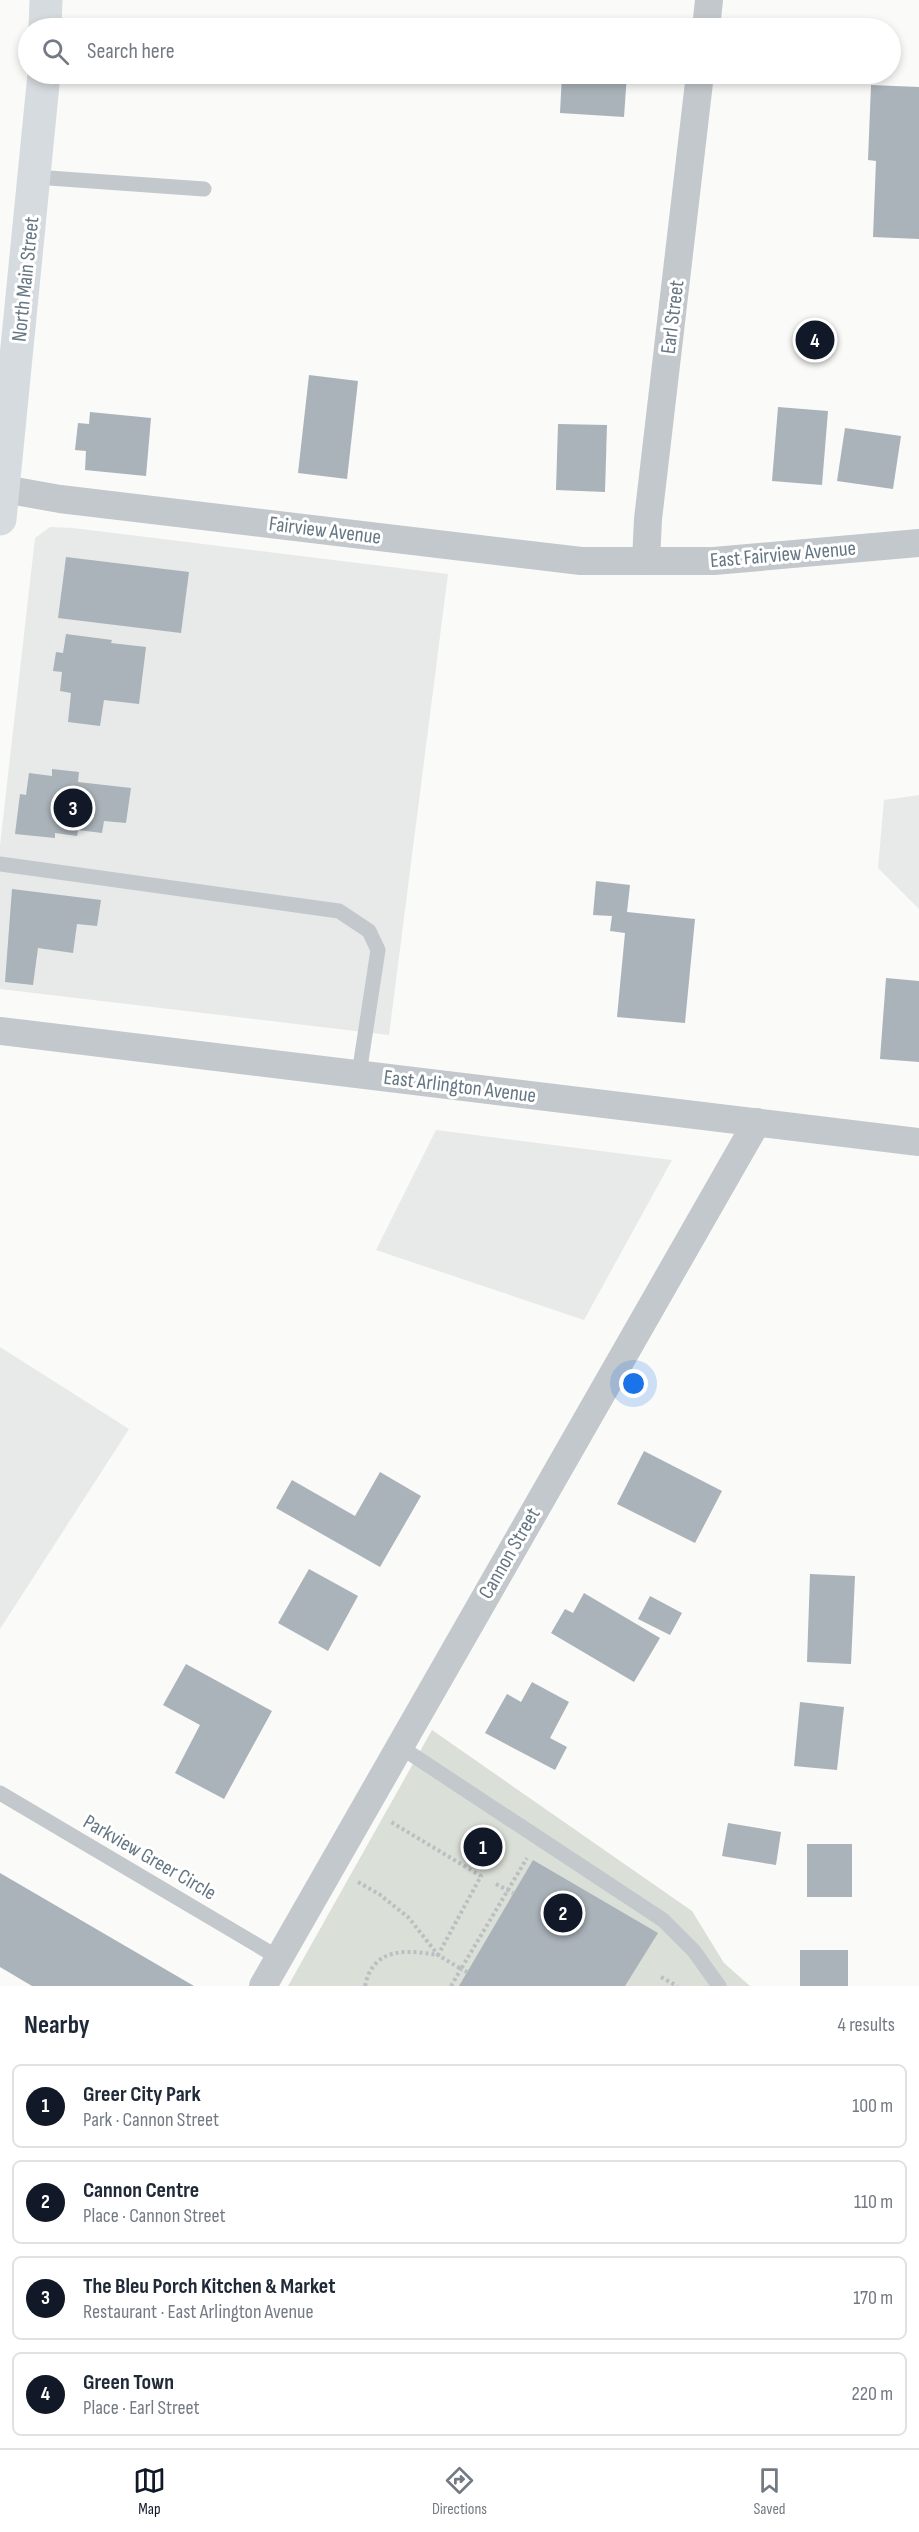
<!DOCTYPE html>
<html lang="en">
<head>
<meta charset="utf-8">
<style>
  :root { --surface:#fff; --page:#f6f6f7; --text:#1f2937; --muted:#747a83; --line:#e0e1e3; --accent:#111827 }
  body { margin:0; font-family:"Sofia Sans Condensed",sans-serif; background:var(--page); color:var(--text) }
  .you { position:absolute; left:634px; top:1384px; width:21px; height:21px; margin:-15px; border:4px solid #fff; border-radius:50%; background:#1a73e8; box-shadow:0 0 0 9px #1a73e833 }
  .badge { display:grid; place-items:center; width:39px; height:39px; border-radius:50%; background:var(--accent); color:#fff; font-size:20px; font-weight:700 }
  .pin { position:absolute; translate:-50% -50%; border:3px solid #fff; box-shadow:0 2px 6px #0006 }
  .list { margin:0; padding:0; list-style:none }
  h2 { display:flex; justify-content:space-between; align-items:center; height:78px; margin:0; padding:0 24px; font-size:26px }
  h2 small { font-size:20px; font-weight:400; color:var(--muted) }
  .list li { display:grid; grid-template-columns:39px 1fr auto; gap:18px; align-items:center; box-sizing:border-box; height:84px; margin:0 12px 12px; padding:0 12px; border:2px solid var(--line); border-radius:9px }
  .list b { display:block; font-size:22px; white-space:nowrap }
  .list p { margin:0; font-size:20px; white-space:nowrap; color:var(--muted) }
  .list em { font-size:20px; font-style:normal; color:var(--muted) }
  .icon { flex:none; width:33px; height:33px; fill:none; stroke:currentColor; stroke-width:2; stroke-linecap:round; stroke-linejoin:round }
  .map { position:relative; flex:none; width:919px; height:1986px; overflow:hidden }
  .search { position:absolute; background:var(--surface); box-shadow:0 3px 9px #0003; left:18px; right:18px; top:18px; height:66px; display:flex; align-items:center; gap:15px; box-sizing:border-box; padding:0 21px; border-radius:33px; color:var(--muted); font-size:22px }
  .sheet { height:462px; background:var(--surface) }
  nav { display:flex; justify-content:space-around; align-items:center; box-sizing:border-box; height:84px; border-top:2px solid var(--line); background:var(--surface); font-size:16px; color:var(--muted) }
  nav a { display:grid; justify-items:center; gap:3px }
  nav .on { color:var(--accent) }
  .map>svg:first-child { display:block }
</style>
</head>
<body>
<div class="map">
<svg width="919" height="1986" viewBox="0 0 919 1986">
  <rect width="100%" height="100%" fill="#fafaf8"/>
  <g fill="#e8e9e9">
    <path d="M 50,527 L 73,528 L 448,574 L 389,1035 L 0,989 L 0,845 L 35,538 Z"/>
    <path d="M 919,795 L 919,909 L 878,868 L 884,800 Z"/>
    <path d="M 436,1130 L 672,1160 L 584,1320 L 376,1250 Z"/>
    <path d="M 0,1347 L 129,1429 L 0,1629 Z"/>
  </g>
  <path fill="#dadfd7" d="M 432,1730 L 692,1911 L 724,1963 L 750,1986 L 288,1986 Z"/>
  <g fill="#aab3b9">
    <path d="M 562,74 L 627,74 L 624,117 L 560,113 Z"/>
    <path d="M 871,85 L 919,87 L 919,239 L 873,237 L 876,161 L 868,160 Z"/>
    <path d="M 309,375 L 358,381 L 347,479 L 298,473 Z"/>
    <path d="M 778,407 L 828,411 L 822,485 L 772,481 Z"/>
    <path d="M 90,412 L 151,418 L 146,476 L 85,470 L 86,451 L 75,450 L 78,423 L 89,424 Z"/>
    <path d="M 558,424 L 607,425 L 605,492 L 556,490 Z"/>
    <path d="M 845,428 L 901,436 L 893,489 L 837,481 Z"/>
    <path d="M 66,557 L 189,572 L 181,633 L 58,618 Z"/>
    <path d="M 66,634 L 112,640 L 111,643 L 146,647 L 139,704 L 104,700 L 100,726 L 68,722 L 71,693 L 60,691 L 62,672 L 53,671 L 56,652 L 63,653 Z"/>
    <path d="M 52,769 L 79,772 L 78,782 L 131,788 L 126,823 L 104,821 L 102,833 L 78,830 L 77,836 L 55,833 L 55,838 L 15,834 L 20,794 L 26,795 L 29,773 L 52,776 Z"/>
    <path d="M 596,881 L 630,885 L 627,912 L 695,919 L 685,1023 L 617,1017 L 625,933 L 610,931 L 612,916 L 593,915 Z"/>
    <path d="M 12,889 L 101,900 L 97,926 L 77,924 L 73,953 L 38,948 L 33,985 L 5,982 Z"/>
    <path d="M 886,978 L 919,981 L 919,1062 L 880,1059 Z"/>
    <path d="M 644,1451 L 722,1491 L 695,1543 L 617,1504 Z"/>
    <path d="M 380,1472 L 421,1496 L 380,1567 L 276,1508 L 292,1480 L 355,1516 Z"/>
    <path d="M 309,1569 L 358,1596 L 328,1651 L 278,1623 Z"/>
    <path d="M 810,1574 L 855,1576 L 851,1664 L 807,1662 Z"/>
    <path d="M 584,1593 L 660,1638 L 634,1682 L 551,1633 L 565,1609 L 573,1613 Z"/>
    <path d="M 650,1596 L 682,1613 L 670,1635 L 638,1619 Z"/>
    <path d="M 186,1664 L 272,1711 L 224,1799 L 175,1773 L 200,1725 L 163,1705 Z"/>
    <path d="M 532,1682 L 569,1702 L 550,1738 L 567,1747 L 555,1770 L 485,1733 L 507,1694 L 521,1702 Z"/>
    <path d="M 800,1702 L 844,1707 L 837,1770 L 794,1766 Z"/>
    <path d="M 728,1823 L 781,1832 L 776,1865 L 722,1856 Z"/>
    <rect x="807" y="1844" width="45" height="53"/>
    <path d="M 533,1860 L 658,1933 L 625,1986 L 459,1986 Z"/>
    <path d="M 0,1873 L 194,1986 L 32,1986 L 0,1967 Z"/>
    <rect x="800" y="1950" width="48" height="36"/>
  </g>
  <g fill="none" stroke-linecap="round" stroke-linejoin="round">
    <g stroke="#bbbfc2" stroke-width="4" stroke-dasharray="3 3" stroke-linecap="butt">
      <path d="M 358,1882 L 379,1894 L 409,1918 L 438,1955 L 461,1969 L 527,1858"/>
      <path d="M 496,1884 L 513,1893"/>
      <path d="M 661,1977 L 677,1986"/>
      <path d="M 365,1986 C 373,1946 408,1950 438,1955 L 481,1876 L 391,1822"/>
      <path d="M 451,1986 L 461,1969 L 467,1972"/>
    </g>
    <g stroke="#c3c8cc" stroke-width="15">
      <path d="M 35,177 L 204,189"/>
      <path d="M 0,864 L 339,911 L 369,931 L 378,950 L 359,1074"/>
      <path d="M 399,1746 L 663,1920 L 694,1951 L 719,1986"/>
      <path d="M 0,1793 L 279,1958"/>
    </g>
    <g stroke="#c3c8cc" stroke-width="28">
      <path d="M 706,28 L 709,0"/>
      <path d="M 4,489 L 60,499 L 581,561 L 714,561 L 919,543"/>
      <path d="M 646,561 L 648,519 L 700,74"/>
      <path d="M 0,1031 L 919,1142"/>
      <path d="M 263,1986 L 757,1122"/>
    </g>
    <g stroke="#d6dbdf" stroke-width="33">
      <path d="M 45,28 L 46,0"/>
      <path d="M 0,519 L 44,74"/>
    </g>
  </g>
  <g text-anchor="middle" stroke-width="6" stroke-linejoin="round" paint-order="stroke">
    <g font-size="21" fill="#657683" stroke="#fff">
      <text transform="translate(25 279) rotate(-84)" y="7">North Main Street</text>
      <text transform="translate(672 317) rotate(-83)" y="7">Earl Street</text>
      <text transform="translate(325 530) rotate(7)" y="7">Fairview Avenue</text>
      <text transform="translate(783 554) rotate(-5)" y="7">East Fairview Avenue</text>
      <text transform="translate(460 1086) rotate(7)" y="7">East Arlington Avenue</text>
      <text transform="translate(509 1553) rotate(-60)" y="7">Cannon Street</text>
      <text transform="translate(150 1857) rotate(30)" y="7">Parkview Greer Circle</text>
    </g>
  </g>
</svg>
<div class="you"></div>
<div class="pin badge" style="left:483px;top:1847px">1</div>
<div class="pin badge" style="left:563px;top:1913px">2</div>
<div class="pin badge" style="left:73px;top:808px">3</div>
<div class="pin badge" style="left:815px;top:340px">4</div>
<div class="search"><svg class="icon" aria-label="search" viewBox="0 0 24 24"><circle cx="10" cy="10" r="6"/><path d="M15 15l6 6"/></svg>Search here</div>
</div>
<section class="sheet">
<h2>Nearby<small>4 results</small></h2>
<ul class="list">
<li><span class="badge">1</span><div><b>Greer City Park</b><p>Park · Cannon Street</p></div><em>100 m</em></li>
<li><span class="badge">2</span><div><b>Cannon Centre</b><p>Place · Cannon Street</p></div><em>110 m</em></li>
<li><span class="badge">3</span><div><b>The Bleu Porch Kitchen &amp; Market</b><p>Restaurant · East Arlington Avenue</p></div><em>170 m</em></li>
<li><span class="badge">4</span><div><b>Green Town</b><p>Place · Earl Street</p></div><em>220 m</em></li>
</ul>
</section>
<nav>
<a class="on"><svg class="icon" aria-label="map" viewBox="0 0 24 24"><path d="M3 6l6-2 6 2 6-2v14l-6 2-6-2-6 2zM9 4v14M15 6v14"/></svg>Map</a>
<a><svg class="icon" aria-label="directions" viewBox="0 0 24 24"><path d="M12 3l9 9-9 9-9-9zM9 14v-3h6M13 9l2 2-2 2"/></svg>Directions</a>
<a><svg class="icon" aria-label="saved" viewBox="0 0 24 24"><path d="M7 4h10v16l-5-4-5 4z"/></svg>Saved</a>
</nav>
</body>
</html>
